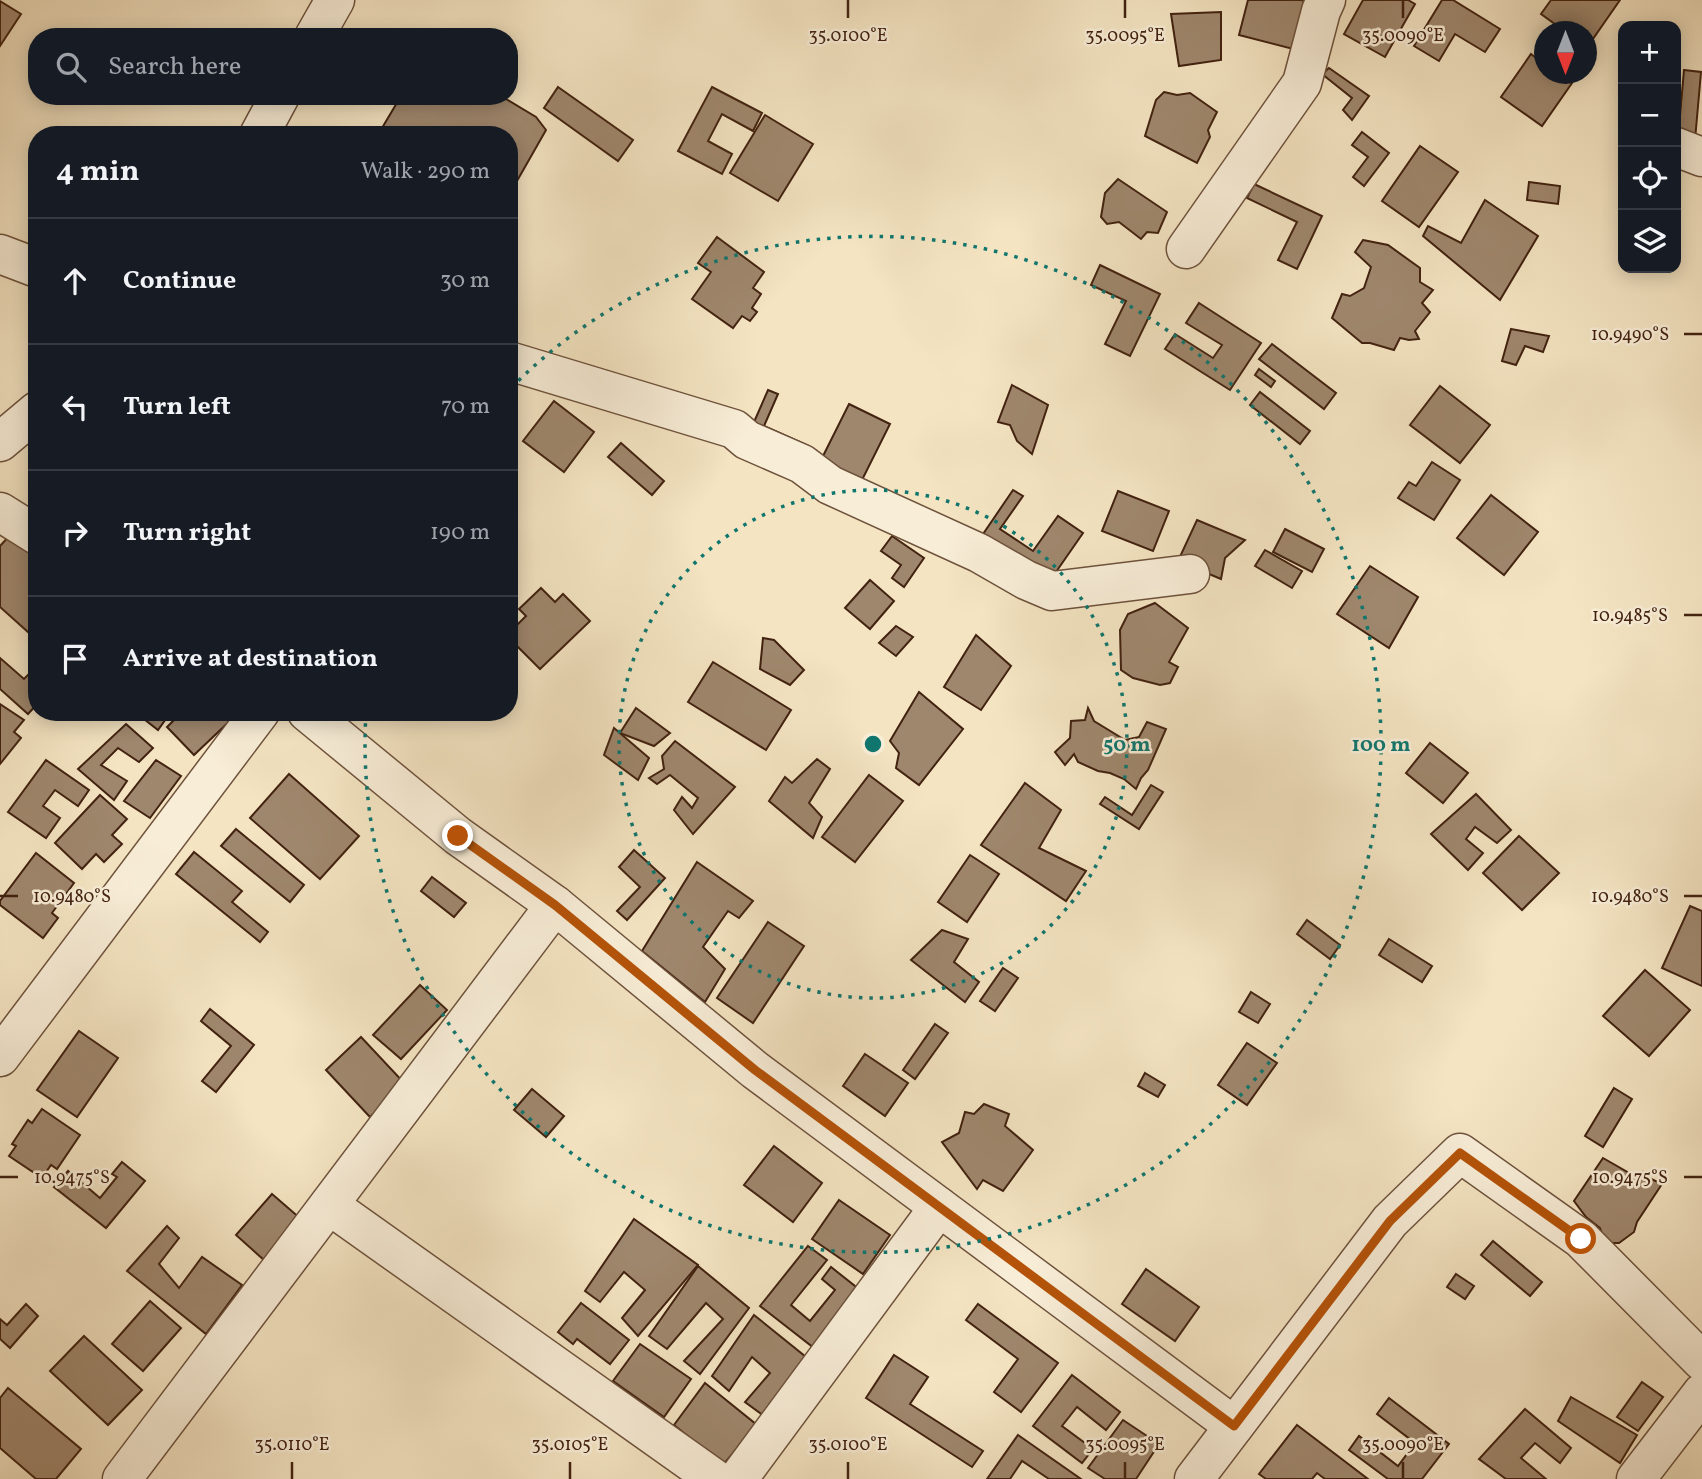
<!DOCTYPE html>
<html lang="en">
<head>
<meta charset="utf-8">
<style>
  :root { --surface:#171b24; --page:#20242c; --text:#f1f3f6; --muted:#9ea1a6; --line:#363941 }
  body { margin:0; font-family:Vollkorn,serif; background:var(--page); color:var(--text) }
  .controls { position:absolute; right:21px; top:21px; display:grid; overflow:hidden; border-radius:14px; box-shadow:0 4px 18px #0003 }
  .controls button { width:63px; height:63px; display:grid; place-items:center; padding:0; border:0; border-bottom:2px solid var(--line); background:var(--surface); color:var(--text); font:35px sans-serif }
  .compass { position:absolute; left:1534px; top:21px; width:63px; height:63px; border-radius:50%; background:var(--surface); box-shadow:0 4px 18px #0003; rotate:180deg }
  .stop { position:absolute; width:21px; height:21px; margin:-16px; border:5px solid #b45309; border-radius:50%; background:#fff }
  .stop.end { background:#b45309; border-color:#fff; box-shadow:0 2px 7px #0008 }
  .list { margin:0; padding:0; list-style:none }
  h2 { display:flex; justify-content:space-between; align-items:center; height:91px; margin:0; padding:0 28px; font-size:30px }
  h2 small { font-size:23px; font-weight:400; color:var(--muted) }
  .list li { display:grid; grid-template-columns:46px 1fr auto; gap:21px; align-items:center; box-sizing:border-box; height:126px; padding:0 28px; border-top:2px solid var(--line) }
  .list b { display:block; font-size:26px; white-space:nowrap }
  .list em { font-size:23px; font-style:normal; color:var(--muted) }
  .icon { flex:none; width:38px; height:38px; fill:none; stroke:currentColor; stroke-width:2; stroke-linecap:round; stroke-linejoin:round }
  .map { position:relative; flex:none; width:1702px; height:1479px; overflow:hidden }
  .search { position:absolute; background:var(--surface); box-shadow:0 4px 18px #0003; left:28px; top:28px; width:490px; height:77px; display:flex; align-items:center; gap:18px; box-sizing:border-box; padding:0 24px; border-radius:28px; color:var(--muted); font-size:26px }
  .panel { position:absolute; background:var(--surface); box-shadow:0 4px 18px #0003; left:28px; top:126px; width:490px; height:595px; border-radius:28px }
  .map>svg:first-child { display:block }
</style>
</head>
<body>
<div class="map">
<svg width="1702" height="1479" viewBox="0 0 1702 1479">
  <rect width="100%" height="100%" fill="#f4e4c2"/>
  <filter id="stains"><feTurbulence type="fractalNoise" baseFrequency=".00286" numOctaves="4"/><feColorMatrix values="0 0 0 0 .2 0 0 0 0 .09 0 0 0 0 .02 0 0 0 .5 -.17"/></filter>
  <radialGradient id="worn" r=".72"><stop offset=".6" stop-color="#630" stop-opacity="0"/><stop offset="1" stop-color="#630" stop-opacity=".3"/></radialGradient>
  <g fill="#9f876d" stroke="#422210" stroke-width="2">
    <path d="M 1248,0 L 1301,0 L 1312,3 L 1305,52 L 1239,35 Z"/>
    <path d="M 1363,0 L 1408,0 L 1415,4 L 1385,57 L 1344,34 Z"/>
    <path d="M 1442,0 L 1453,0 L 1500,29 L 1485,52 L 1455,34 L 1439,61 L 1414,46 Z"/>
    <path d="M 1551,0 L 1620,0 L 1588,46 L 1586,32 L 1566,32 L 1541,14 Z"/>
    <path d="M 0,1 L 21,14 L 0,46 Z"/>
    <path d="M 1221,12 L 1221,60 L 1179,66 L 1171,14 Z"/>
    <path d="M 1531,54 L 1544,64 L 1544,74 L 1558,74 L 1572,83 L 1542,126 L 1501,97 Z"/>
    <path d="M 1329,68 L 1369,96 L 1352,120 L 1343,110 L 1352,98 L 1322,74 Z"/>
    <path d="M 1684,70 L 1701,72 L 1695,140 L 1678,138 Z"/>
    <path d="M 558,87 L 633,140 L 618,161 L 544,108 Z"/>
    <path d="M 712,87 L 762,113 L 753,131 L 722,114 L 708,141 L 732,154 L 722,174 L 678,151 Z"/>
    <path d="M 1164,92 L 1177,95 L 1190,93 L 1217,112 L 1208,130 L 1210,137 L 1197,163 L 1145,136 L 1156,100 Z"/>
    <path d="M 401,96 L 501,96 L 536,117 L 546,130 L 509,195 L 509,135 L 391,135 L 382,128 Z"/>
    <path d="M 765,115 L 813,144 L 778,201 L 730,173 Z"/>
    <path d="M 1362,132 L 1389,153 L 1364,186 L 1353,177 L 1368,157 L 1352,145 Z"/>
    <path d="M 1420,146 L 1458,172 L 1419,227 L 1382,201 Z"/>
    <path d="M 1118,179 L 1167,212 L 1158,233 L 1147,232 L 1141,239 L 1119,222 L 1107,224 L 1101,217 L 1105,193 Z"/>
    <path d="M 1529,182 L 1560,186 L 1558,204 L 1527,200 Z"/>
    <path d="M 1254,184 L 1322,216 L 1297,269 L 1278,260 L 1297,222 L 1247,198 Z"/>
    <path d="M 1485,200 L 1538,236 L 1500,300 L 1423,236 L 1428,226 L 1461,243 Z"/>
    <path d="M 717,237 L 764,272 L 753,288 L 761,294 L 752,308 L 757,312 L 750,321 L 742,316 L 733,328 L 692,299 L 711,272 L 698,263 Z"/>
    <path d="M 1363,240 L 1388,245 L 1420,268 L 1420,282 L 1433,290 L 1422,303 L 1430,312 L 1415,331 L 1419,339 L 1409,340 L 1400,338 L 1394,350 L 1370,343 L 1362,343 L 1332,318 L 1342,294 L 1350,296 L 1364,288 L 1371,267 L 1355,252 Z"/>
    <path d="M 1100,265 L 1160,294 L 1130,356 L 1105,344 L 1126,301 L 1091,285 Z"/>
    <path d="M 1199,303 L 1261,343 L 1230,390 L 1165,349 L 1175,334 L 1213,358 L 1222,345 L 1186,323 Z"/>
    <path d="M 1511,329 L 1549,336 L 1543,352 L 1525,346 L 1516,365 L 1502,361 Z"/>
    <path d="M 1272,344 L 1336,393 L 1324,409 L 1259,359 Z"/>
    <path d="M 1259,369 L 1275,381 L 1271,387 L 1255,375 Z"/>
    <path d="M 1012,385 L 1048,405 L 1032,454 L 1017,441 L 1010,425 L 998,422 Z"/>
    <path d="M 1440,386 L 1490,425 L 1460,463 L 1410,425 Z"/>
    <path d="M 768,390 L 778,394 L 764,426 L 809,446 L 802,462 L 747,438 Z"/>
    <path d="M 1260,392 L 1310,431 L 1300,444 L 1250,405 Z"/>
    <path d="M 554,401 L 594,432 L 564,472 L 523,441 Z"/>
    <path d="M 849,404 L 890,424 L 858,488 L 817,468 Z"/>
    <path d="M 621,443 L 664,481 L 652,495 L 608,457 Z"/>
    <path d="M 1432,462 L 1460,480 L 1434,520 L 1398,498 L 1409,482 L 1416,486 Z"/>
    <path d="M 1013,490 L 1023,496 L 1000,529 L 1033,551 L 1058,516 L 1083,533 L 1047,585 L 979,540 Z"/>
    <path d="M 1118,491 L 1169,511 L 1153,551 L 1102,531 Z"/>
    <path d="M 1491,495 L 1538,532 L 1504,575 L 1457,538 Z"/>
    <path d="M 1197,520 L 1245,540 L 1225,558 L 1221,579 L 1178,561 Z"/>
    <path d="M 1285,529 L 1324,549 L 1312,572 L 1273,552 Z"/>
    <path d="M 12,533 L 37,554 L 37,622 L 28,632 L 0,607 L 0,546 Z"/>
    <path d="M 892,536 L 924,558 L 904,587 L 892,578 L 901,565 L 881,551 Z"/>
    <path d="M 1265,550 L 1302,571 L 1292,588 L 1255,566 Z"/>
    <path d="M 1370,566 L 1418,597 L 1389,648 L 1337,614 Z"/>
    <path d="M 870,580 L 894,601 L 870,629 L 845,608 Z"/>
    <path d="M 541,588 L 555,602 L 563,594 L 590,621 L 540,669 L 509,638 L 509,633 L 526,616 L 519,609 Z"/>
    <path d="M 1155,603 L 1188,628 L 1169,662 L 1178,667 L 1170,683 L 1160,685 L 1133,678 L 1121,670 L 1120,630 L 1128,614 Z"/>
    <path d="M 896,626 L 913,637 L 896,656 L 879,643 Z"/>
    <path d="M 976,635 L 1011,666 L 981,710 L 944,687 Z"/>
    <path d="M 763,638 L 774,640 L 804,670 L 790,685 L 760,669 Z"/>
    <path d="M 0,658 L 24,679 L 36,667 L 37,668 L 37,704 L 28,714 L 0,689 Z"/>
    <path d="M 713,662 L 791,710 L 766,750 L 688,702 Z"/>
    <path d="M 919,692 L 963,729 L 919,785 L 896,768 L 899,753 L 890,741 Z"/>
    <path d="M 0,704 L 24,720 L 14,732 L 21,738 L 0,764 Z"/>
    <path d="M 636,708 L 670,733 L 654,746 L 620,733 Z"/>
    <path d="M 1088,708 L 1094,721 L 1125,740 L 1139,737 L 1147,722 L 1166,729 L 1148,770 L 1141,778 L 1136,789 L 1124,779 L 1110,773 L 1098,771 L 1078,762 L 1074,754 L 1065,765 L 1055,752 L 1070,738 L 1071,721 L 1085,720 Z"/>
    <path d="M 135,712 L 163,712 L 168,716 L 158,730 Z"/>
    <path d="M 182,712 L 229,712 L 234,717 L 194,755 L 167,727 Z"/>
    <path d="M 126,724 L 153,748 L 139,762 L 118,748 L 101,765 L 127,781 L 114,800 L 78,769 Z"/>
    <path d="M 614,728 L 649,758 L 638,780 L 604,755 Z"/>
    <path d="M 675,741 L 735,787 L 693,834 L 674,810 L 682,797 L 692,808 L 698,798 L 670,775 L 657,784 L 649,778 L 664,769 L 662,756 Z"/>
    <path d="M 1430,743 L 1468,773 L 1443,803 L 1406,773 Z"/>
    <path d="M 817,759 L 830,769 L 809,803 L 822,817 L 813,838 L 769,801 L 785,777 L 792,783 Z"/>
    <path d="M 46,760 L 89,790 L 78,806 L 55,790 L 43,806 L 60,818 L 46,838 L 8,812 Z"/>
    <path d="M 156,760 L 181,776 L 150,818 L 124,801 Z"/>
    <path d="M 289,774 L 359,836 L 320,879 L 250,818 Z"/>
    <path d="M 869,775 L 903,801 L 855,862 L 822,837 Z"/>
    <path d="M 1025,783 L 1061,810 L 1039,848 L 1086,871 L 1066,901 L 981,845 Z"/>
    <path d="M 1151,785 L 1163,792 L 1139,829 L 1100,804 L 1105,797 L 1132,815 Z"/>
    <path d="M 1476,794 L 1511,830 L 1497,843 L 1475,827 L 1466,839 L 1483,853 L 1468,870 L 1431,834 Z"/>
    <path d="M 100,795 L 127,819 L 112,835 L 122,844 L 104,862 L 96,854 L 82,869 L 55,843 Z"/>
    <path d="M 236,829 L 304,885 L 290,902 L 221,846 Z"/>
    <path d="M 1519,836 L 1559,873 L 1522,910 L 1483,873 Z"/>
    <path d="M 634,850 L 665,878 L 627,920 L 617,911 L 640,887 L 619,867 Z"/>
    <path d="M 194,852 L 242,891 L 232,902 L 268,932 L 260,942 L 176,874 Z"/>
    <path d="M 36,853 L 74,883 L 52,913 L 58,918 L 43,938 L 0,905 L 0,901 Z"/>
    <path d="M 970,855 L 999,874 L 967,922 L 938,902 Z"/>
    <path d="M 697,862 L 753,901 L 739,918 L 728,911 L 703,947 L 725,969 L 705,1002 L 642,951 Z"/>
    <path d="M 432,877 L 466,903 L 454,917 L 421,891 Z"/>
    <path d="M 1690,906 L 1702,911 L 1702,986 L 1662,968 Z"/>
    <path d="M 1307,920 L 1340,945 L 1330,959 L 1297,934 Z"/>
    <path d="M 768,922 L 804,946 L 753,1023 L 717,998 Z"/>
    <path d="M 942,930 L 968,939 L 954,962 L 979,982 L 965,1002 L 911,960 Z"/>
    <path d="M 1389,939 L 1432,966 L 1422,982 L 1379,955 Z"/>
    <path d="M 1003,968 L 1018,978 L 995,1011 L 980,1001 Z"/>
    <path d="M 1645,970 L 1690,1010 L 1649,1056 L 1603,1016 Z"/>
    <path d="M 420,985 L 447,1010 L 401,1059 L 373,1035 Z"/>
    <path d="M 1251,992 L 1270,1004 L 1258,1023 L 1239,1012 Z"/>
    <path d="M 210,1009 L 254,1045 L 216,1092 L 202,1081 L 231,1046 L 201,1021 Z"/>
    <path d="M 935,1024 L 948,1033 L 915,1079 L 903,1070 Z"/>
    <path d="M 79,1031 L 118,1058 L 77,1117 L 37,1090 Z"/>
    <path d="M 361,1037 L 406,1085 L 370,1117 L 326,1070 Z"/>
    <path d="M 1247,1043 L 1277,1063 L 1247,1105 L 1218,1085 Z"/>
    <path d="M 865,1054 L 908,1083 L 885,1116 L 843,1086 Z"/>
    <path d="M 1145,1073 L 1165,1085 L 1158,1097 L 1138,1086 Z"/>
    <path d="M 1614,1088 L 1632,1099 L 1603,1147 L 1585,1136 Z"/>
    <path d="M 532,1089 L 564,1116 L 546,1137 L 514,1110 Z"/>
    <path d="M 984,1104 L 1009,1114 L 1005,1126 L 1033,1150 L 1003,1191 L 983,1180 L 977,1189 L 942,1142 L 959,1133 L 965,1112 L 974,1114 Z"/>
    <path d="M 42,1109 L 80,1135 L 57,1169 L 51,1165 L 42,1178 L 9,1156 L 16,1146 L 12,1144 L 28,1120 L 32,1123 Z"/>
    <path d="M 774,1146 L 822,1183 L 793,1222 L 744,1185 Z"/>
    <path d="M 1603,1158 L 1638,1178 L 1643,1172 L 1649,1178 L 1662,1184 L 1637,1222 L 1634,1232 L 1619,1243 L 1605,1243 L 1600,1228 L 1586,1217 L 1574,1201 Z"/>
    <path d="M 122,1162 L 145,1181 L 106,1228 L 54,1187 L 68,1171 L 100,1198 L 117,1177 L 112,1174 Z"/>
    <path d="M 272,1194 L 301,1219 L 264,1260 L 236,1235 Z"/>
    <path d="M 839,1200 L 890,1235 L 863,1274 L 812,1239 Z"/>
    <path d="M 634,1219 L 698,1265 L 638,1336 L 622,1318 L 645,1290 L 624,1272 L 600,1302 L 585,1291 Z"/>
    <path d="M 167,1226 L 179,1238 L 159,1264 L 179,1288 L 202,1257 L 242,1285 L 206,1334 L 127,1271 Z"/>
    <path d="M 1493,1241 L 1542,1282 L 1530,1296 L 1481,1255 Z"/>
    <path d="M 808,1246 L 827,1260 L 791,1305 L 810,1321 L 835,1290 L 822,1279 L 831,1267 L 860,1290 L 814,1348 L 760,1306 Z"/>
    <path d="M 698,1266 L 749,1308 L 700,1374 L 684,1361 L 723,1319 L 706,1303 L 667,1349 L 649,1336 Z"/>
    <path d="M 1146,1269 L 1199,1307 L 1175,1341 L 1122,1304 Z"/>
    <path d="M 1456,1274 L 1474,1286 L 1465,1299 L 1447,1287 Z"/>
    <path d="M 150,1301 L 181,1328 L 143,1371 L 112,1344 Z"/>
    <path d="M 581,1303 L 629,1340 L 610,1364 L 577,1339 L 573,1344 L 558,1332 Z"/>
    <path d="M 26,1304 L 38,1316 L 10,1348 L 0,1339 L 0,1319 L 7,1325 Z"/>
    <path d="M 978,1304 L 1058,1363 L 1021,1412 L 994,1392 L 1018,1359 L 966,1320 Z"/>
    <path d="M 754,1315 L 806,1357 L 764,1416 L 745,1402 L 770,1373 L 752,1357 L 729,1391 L 712,1376 Z"/>
    <path d="M 84,1336 L 142,1390 L 108,1425 L 50,1371 Z"/>
    <path d="M 640,1344 L 691,1379 L 664,1417 L 613,1381 Z"/>
    <path d="M 894,1355 L 928,1377 L 910,1404 L 983,1451 L 972,1467 L 866,1398 Z"/>
    <path d="M 1072,1375 L 1120,1412 L 1106,1430 L 1077,1407 L 1062,1426 L 1093,1449 L 1082,1463 L 1033,1426 Z"/>
    <path d="M 1642,1382 L 1663,1397 L 1638,1431 L 1617,1417 Z"/>
    <path d="M 705,1383 L 757,1425 L 723,1465 L 674,1425 Z"/>
    <path d="M 8,1388 L 81,1449 L 56,1479 L 36,1479 L 0,1448 L 0,1398 Z"/>
    <path d="M 1571,1397 L 1637,1435 L 1620,1463 L 1558,1421 Z"/>
    <path d="M 1389,1398 L 1449,1444 L 1422,1479 L 1388,1479 L 1349,1450 L 1359,1436 L 1398,1466 L 1415,1443 L 1377,1414 Z"/>
    <path d="M 1525,1409 L 1571,1448 L 1560,1463 L 1535,1443 L 1521,1458 L 1546,1479 L 1506,1479 L 1479,1459 Z"/>
    <path d="M 1123,1420 L 1159,1444 L 1136,1479 L 1105,1479 L 1088,1468 Z"/>
    <path d="M 1297,1425 L 1368,1479 L 1325,1479 L 1317,1473 L 1312,1479 L 1266,1479 L 1259,1474 Z"/>
    <path d="M 1018,1435 L 1081,1479 L 1049,1479 L 1022,1461 L 1010,1479 L 987,1479 Z"/>
  </g>
  <g fill="none" stroke-linecap="round" stroke-linejoin="round">
    <g stroke="#6e523c" stroke-width="41">
      <g id="minor">
        <path d="M 314,37 L 335,0"/>
        <path d="M 259,135 L 280,96"/>
        <path d="M 1676,147 L 1702,157"/>
        <path d="M 1186,249 L 1302,83 L 1321,11 L 1326,0"/>
        <path d="M 0,254 L 37,268"/>
        <path d="M 509,361 L 734,429 L 747,440 L 802,464 L 830,485 L 979,553 L 1026,580 L 1052,591 L 1190,574"/>
        <path d="M 0,442 L 37,411"/>
        <path d="M 0,512 L 37,535"/>
        <path d="M 307,712 L 458,836 L 555,905 L 755,1070 L 1234,1426"/>
        <path d="M 0,1057 L 260,712"/>
        <path d="M 329,1205 L 715,1479"/>
        <path d="M 122,1479 L 555,905"/>
        <path d="M 738,1479 L 939,1207"/>
        <path d="M 1194,1479 L 1390,1221 L 1460,1153 L 1581,1239 L 1702,1361"/>
        <path d="M 1636,1479 L 1702,1393"/>
      </g>
    </g>
    <use href="#minor" stroke="#f8edd7" stroke-width="38"/>
  </g>
  <g fill="none" stroke-linecap="round" stroke-linejoin="round">
    <path stroke="#b45309" stroke-width="9" d="M 458,836 L 555,905 L 755,1070 L 1234,1426 L 1390,1221 L 1460,1153 L 1581,1239"/>
  </g>
  <path fill="none" stroke="#422210" stroke-width="2.5" d="M 848,0 L 848,18M 1125,0 L 1125,18M 1403,0 L 1403,18M 1684,334 L 1702,334M 1684,615 L 1702,615M 0,896 L 18,896M 1684,896 L 1702,896M 0,1177 L 18,1177M 1684,1177 L 1702,1177M 292,1462 L 292,1479M 570,1462 L 570,1479M 848,1462 L 848,1479M 1125,1462 L 1125,1479M 1403,1462 L 1403,1479"/>
  <g fill="none" stroke="#0f766e" stroke-width="3.5" stroke-dasharray="3.5 7">
    <circle cx="873" cy="744" r="254"/>
    <path d="M511 388A508 508 0 1 1 366 713"/>
  </g>
  <g font-size="18" text-anchor="middle" fill="#422210" stroke="#f8edd7" stroke-width="5" stroke-linejoin="round" paint-order="stroke">
    <text x="848" y="41">35.0100°E</text>
    <text x="1125" y="41">35.0095°E</text>
    <text x="1403" y="41">35.0090°E</text>
    <text x="1630" y="340">10.9490°S</text>
    <text x="1630" y="621">10.9485°S</text>
    <text x="1630" y="902">10.9480°S</text>
    <text x="72" y="902">10.9480°S</text>
    <text x="1630" y="1183">10.9475°S</text>
    <text x="72" y="1183">10.9475°S</text>
    <text x="292" y="1450">35.0110°E</text>
    <text x="570" y="1450">35.0105°E</text>
    <text x="848" y="1450">35.0100°E</text>
    <text x="1125" y="1450">35.0095°E</text>
    <text x="1403" y="1450">35.0090°E</text>
  </g>
  <circle cx="873" cy="744" r="10" fill="#0f766e" stroke="#f8edd7" stroke-width="3.5"/>
  <g font-size="21" text-anchor="middle" font-weight="bold" fill="#0f766e" stroke="#f8edd7" stroke-width="5" stroke-linejoin="round" paint-order="stroke">
    <text x="1127" y="751">50 m</text>
    <text x="1381" y="751">100 m</text>
  </g>
  <rect width="100%" height="100%" filter="url(#stains)"/>
  <rect width="100%" height="100%" fill="url(#worn)"/>
</svg>
<div class="controls">
<button>+</button>
<button>−</button>
<button><svg class="icon" aria-label="locate" viewBox="0 0 24 24"><circle cx="12" cy="12" r="6"/><path d="M12 2v4M12 18v4M2 12h4M18 12h4"/></svg></button>
<button><svg class="icon" aria-label="layers" viewBox="0 0 24 24"><path d="M12 4l9 5-9 5-9-5zM3 14l9 5 9-5"/></svg></button>
</div>
<svg class="compass" viewBox="-18 -18 36 36"><path d="M0-13l5 13h-10z" fill="#e53935"/><path d="M0 13l5-13h-10z" fill="#9ea1a6"/></svg>
<div class="stop" style="left:1581px;top:1239px"></div>
<div class="stop end" style="left:458px;top:836px"></div>
<div class="search"><svg class="icon" aria-label="search" viewBox="0 0 24 24"><circle cx="10" cy="10" r="6"/><path d="M15 15l6 6"/></svg>Search here</div>
<section class="panel">
<h2>4 min<small>Walk · 290 m</small></h2>
<ul class="list">
<li><svg class="icon" aria-label="ahead" viewBox="0 0 24 24"><path d="M12 20V5M6 11l6-6 6 6"/></svg><div><b>Continue</b></div><em>30 m</em></li>
<li><svg class="icon" aria-label="left" viewBox="0 0 24 24"><path d="M17 20v-9H6M10 6l-5 5 5 5"/></svg><div><b>Turn left</b></div><em>70 m</em></li>
<li><svg class="icon" aria-label="right" viewBox="0 0 24 24"><path d="M7 20v-9h11M14 6l5 5-5 5"/></svg><div><b>Turn right</b></div><em>190 m</em></li>
<li><svg class="icon" aria-label="arrive" viewBox="0 0 24 24"><path d="M6 21V4h12l-3 4 3 4H6"/></svg><div><b>Arrive at destination</b></div></li>
</ul>
</section>
</div>
</body>
</html>
